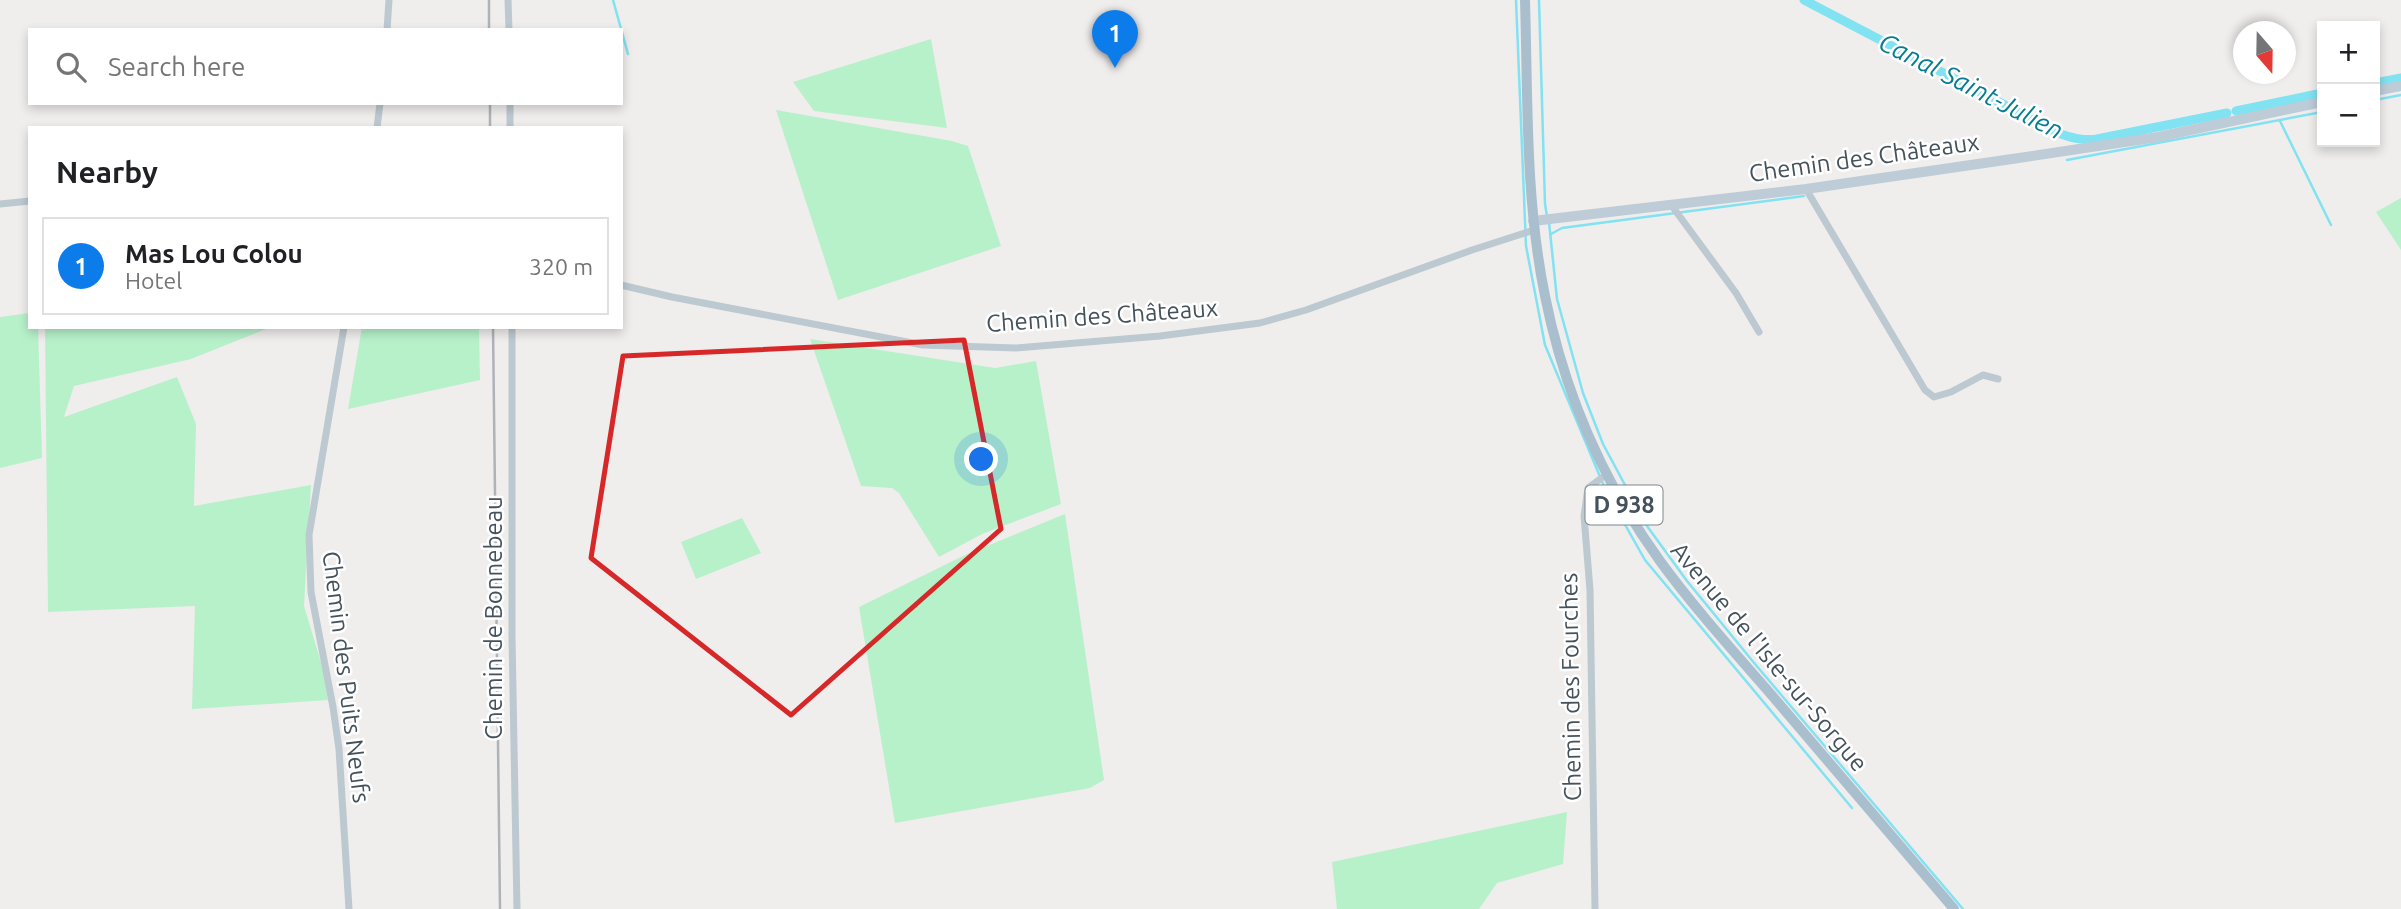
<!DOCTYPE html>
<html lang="en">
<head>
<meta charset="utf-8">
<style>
  :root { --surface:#fff; --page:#f6f6f6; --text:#202124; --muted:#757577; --line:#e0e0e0; --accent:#0c7cea }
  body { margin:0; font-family:Ubuntu,sans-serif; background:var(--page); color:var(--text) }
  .controls { position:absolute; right:21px; top:21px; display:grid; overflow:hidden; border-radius:0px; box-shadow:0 4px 10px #0003 }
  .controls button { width:63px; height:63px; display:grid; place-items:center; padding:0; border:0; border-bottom:2px solid var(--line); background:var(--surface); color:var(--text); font:35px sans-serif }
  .compass { position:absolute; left:2233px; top:21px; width:63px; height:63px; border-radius:50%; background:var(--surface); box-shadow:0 4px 10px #0003; rotate:160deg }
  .you { position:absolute; left:982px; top:460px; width:24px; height:24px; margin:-18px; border:5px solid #fff; border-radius:50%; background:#1a73e8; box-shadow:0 0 0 10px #1a73e833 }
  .badge { display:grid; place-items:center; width:46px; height:46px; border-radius:50%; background:var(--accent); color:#fff; font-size:23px; font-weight:700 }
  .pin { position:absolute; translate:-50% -58px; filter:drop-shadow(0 2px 4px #0008) }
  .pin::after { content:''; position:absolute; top:37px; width:24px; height:21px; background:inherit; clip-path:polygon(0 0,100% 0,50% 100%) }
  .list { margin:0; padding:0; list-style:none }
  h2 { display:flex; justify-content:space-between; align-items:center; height:91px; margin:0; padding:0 28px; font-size:30px }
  h2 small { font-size:23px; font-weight:400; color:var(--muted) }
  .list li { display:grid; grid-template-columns:46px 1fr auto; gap:21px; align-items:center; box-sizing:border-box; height:98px; margin:0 14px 14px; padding:0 14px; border:2px solid var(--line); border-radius:0px }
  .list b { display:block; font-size:26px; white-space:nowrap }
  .list p { margin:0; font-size:23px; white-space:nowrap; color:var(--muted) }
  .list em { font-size:23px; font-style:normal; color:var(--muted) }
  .icon { flex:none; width:38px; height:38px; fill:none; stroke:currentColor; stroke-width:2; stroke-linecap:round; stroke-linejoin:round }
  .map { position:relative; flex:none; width:2401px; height:909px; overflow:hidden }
  .search { position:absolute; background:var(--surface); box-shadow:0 4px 10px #0003; left:28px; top:28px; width:595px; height:77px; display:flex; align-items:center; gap:18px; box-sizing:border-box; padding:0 24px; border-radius:0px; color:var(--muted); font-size:26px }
  .panel { position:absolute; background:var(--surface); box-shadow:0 4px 10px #0003; left:28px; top:126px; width:595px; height:203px; border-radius:0px }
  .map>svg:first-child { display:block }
</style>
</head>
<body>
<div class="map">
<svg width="2401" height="909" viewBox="0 0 2401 909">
  <rect width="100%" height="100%" fill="#f0eded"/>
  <g fill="#b7f1ca">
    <path d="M 931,39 L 947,128 L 814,111 L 793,82 Z"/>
    <path d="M 776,110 L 952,141 L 968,146 L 1001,246 L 838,300 Z"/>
    <path d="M 2401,198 L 2401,250 L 2376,212 Z"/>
    <path d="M 30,313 L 30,327 L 38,327 L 42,458 L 0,468 L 0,317 Z"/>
    <path d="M 45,327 L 271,327 L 191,359 L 74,386 L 64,417 L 177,377 L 196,424 L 194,506 L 311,485 L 304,606 L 323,669 L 328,700 L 192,709 L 195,606 L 48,612 Z"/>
    <path d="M 362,327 L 479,327 L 480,380 L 348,409 Z"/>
    <path d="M 810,339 L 995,368 L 1036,361 L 1061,504 L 982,534 L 939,557 L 899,493 L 892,488 L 861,486 Z"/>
    <path d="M 1065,514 L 1104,780 L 1090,788 L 895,823 L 859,607 L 967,554 Z"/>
    <path d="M 742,518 L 761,553 L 696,579 L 681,542 Z"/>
    <path d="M 1567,812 L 1563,864 L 1497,883 L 1479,909 L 1337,909 L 1332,862 Z"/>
  </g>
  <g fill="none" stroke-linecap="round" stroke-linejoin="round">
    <g stroke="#81e2f2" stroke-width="2.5">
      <path d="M 613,0 L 628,54"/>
      <path d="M 1516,0 L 1526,246 L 1545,345 L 1606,491 L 1645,560 L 1852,808"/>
      <path d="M 1539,0 L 1545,204 L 1547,216"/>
      <path d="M 2375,100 L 2401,95"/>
      <path d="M 2280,121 L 2331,225"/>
      <path d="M 2067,160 L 2322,112"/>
      <path d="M 1549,222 L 1557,299 L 1583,393 L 1603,444 L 1647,526 L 1687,581 L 1755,664 L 1963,909"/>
      <path d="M 1551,234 L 1562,228 L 1804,196"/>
    </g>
    <g stroke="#81e2f2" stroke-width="9">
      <path d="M 1804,0 L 2058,133 C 2072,138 2083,141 2097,139 L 2227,113"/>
      <path d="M 2375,83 L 2401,78"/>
      <path d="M 2236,111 L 2322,93"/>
    </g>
    <g stroke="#bcc9d0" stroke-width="7">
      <path d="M 508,0 L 509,30"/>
      <path d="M 387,30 L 389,0"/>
      <path d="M 510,103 L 510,128"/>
      <path d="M 377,128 L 380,103"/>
      <path d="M 1806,189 L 1925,390 L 1934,397 L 1951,392 L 1983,375 L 1998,379"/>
      <path d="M 0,204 L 30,201"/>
      <path d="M 1672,206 L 1736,293 L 1759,332"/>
      <path d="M 621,285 L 672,297 L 923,345 L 1016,348 L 1160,336 L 1260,323 L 1306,310 L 1472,250 L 1534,230"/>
      <path d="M 344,327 L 309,535 L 311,592 L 333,707 L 339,749 L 349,909"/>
      <path d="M 512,327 L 512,637 L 517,909"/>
      <path d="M 1595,909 L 1590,590 L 1584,516 L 1588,488 L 1607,474"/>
    </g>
    <g stroke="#beccd8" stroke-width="10">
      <path d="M 2375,91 L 2401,86"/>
      <path d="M 1533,221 L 1806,189 L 2012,159 L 2158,137 L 2322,102"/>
    </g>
    <path stroke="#aabfce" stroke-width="10" d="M 1525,0 C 1528,98 1525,199 1545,296 C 1564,391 1603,482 1660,561 C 1695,609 1736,654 1775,699 C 1834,769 1894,839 1954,909"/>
    <g stroke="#aeb3b8" stroke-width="2.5">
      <path d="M 489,0 L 489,30"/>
      <path d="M 490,103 L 490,128"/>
      <path d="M 493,327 L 500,909"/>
    </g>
  </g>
  <path fill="none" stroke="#d62828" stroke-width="5" stroke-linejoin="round" d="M 964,340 L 1001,529 L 791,715 L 591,558 L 623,356 Z"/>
  <g text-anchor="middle" stroke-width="5" stroke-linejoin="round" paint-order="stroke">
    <rect fill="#fff" stroke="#7c868d" stroke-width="2" x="1585.5" y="485.5" width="77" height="39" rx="5"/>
    <g font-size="23" font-weight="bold" fill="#44525c">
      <text x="1624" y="513">D 938</text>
    </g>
    <g font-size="24" fill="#44525c" stroke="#fff">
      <text transform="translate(1864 158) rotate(-8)" y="8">Chemin des Châteaux</text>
      <text transform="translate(1102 316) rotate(-4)" y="8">Chemin des Châteaux</text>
      <text transform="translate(494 618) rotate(-90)" y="8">Chemin de Bonnebeau</text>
      <text transform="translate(1769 657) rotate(50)" y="8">Avenue de l'Isle-sur-Sorgue</text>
      <text transform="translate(346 677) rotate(83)" y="8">Chemin des Puits Neufs</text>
      <text transform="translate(1571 687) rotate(-91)" y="8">Chemin des Fourches</text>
    </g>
    <g font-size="26" font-style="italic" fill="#057c90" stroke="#fff">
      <text transform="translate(1971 86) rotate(27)" y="9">Canal Saint-Julien</text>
    </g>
  </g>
</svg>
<div class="controls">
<button>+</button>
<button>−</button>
</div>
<svg class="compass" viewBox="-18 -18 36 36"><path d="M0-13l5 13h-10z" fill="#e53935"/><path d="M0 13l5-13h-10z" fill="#757577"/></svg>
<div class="you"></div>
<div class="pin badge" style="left:1115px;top:68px">1</div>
<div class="search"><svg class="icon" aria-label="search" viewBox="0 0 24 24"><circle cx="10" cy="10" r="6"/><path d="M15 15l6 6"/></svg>Search here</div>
<section class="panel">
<h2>Nearby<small></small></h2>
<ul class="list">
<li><span class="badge">1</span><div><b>Mas Lou Colou</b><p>Hotel</p></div><em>320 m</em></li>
</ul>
</section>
</div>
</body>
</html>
